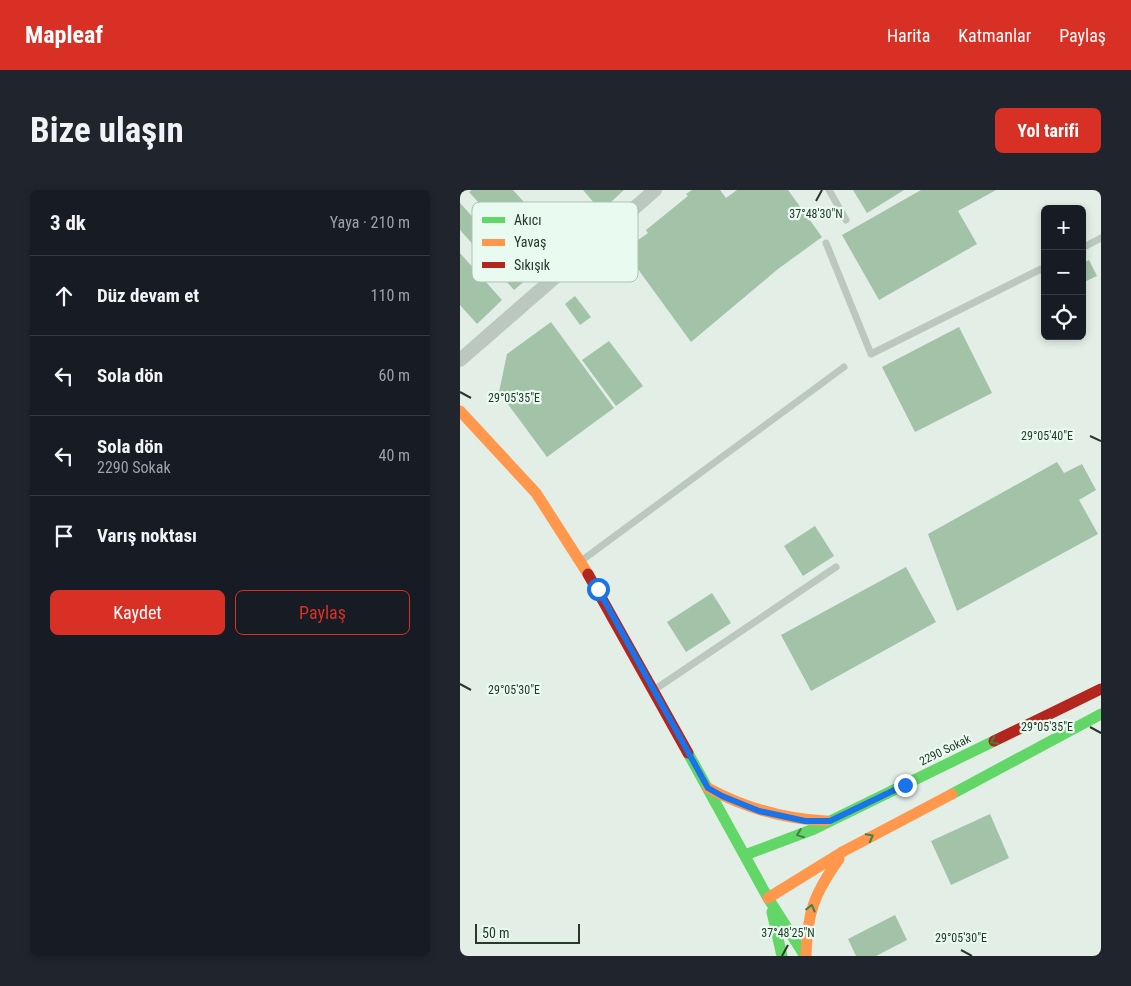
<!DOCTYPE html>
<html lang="tr">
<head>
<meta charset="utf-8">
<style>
  :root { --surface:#171b24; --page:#20242c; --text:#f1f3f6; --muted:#9ea1a6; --line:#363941; --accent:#d93025 }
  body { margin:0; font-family:"Roboto Condensed",sans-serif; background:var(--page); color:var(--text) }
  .controls { position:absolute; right:15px; top:15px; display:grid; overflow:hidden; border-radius:8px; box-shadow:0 2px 8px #0003 }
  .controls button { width:45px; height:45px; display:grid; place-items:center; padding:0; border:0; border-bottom:1px solid var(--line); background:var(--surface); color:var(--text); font:25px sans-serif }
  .scale { position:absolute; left:15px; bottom:12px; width:105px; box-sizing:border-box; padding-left:5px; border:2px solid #28382b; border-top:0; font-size:14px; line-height:18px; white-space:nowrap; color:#28382b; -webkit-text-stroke:4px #e9fbf0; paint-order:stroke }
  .stop { position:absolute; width:15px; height:15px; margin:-11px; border:4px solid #1a73e8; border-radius:50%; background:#fff }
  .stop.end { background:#1a73e8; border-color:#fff; box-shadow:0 1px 5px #0008 }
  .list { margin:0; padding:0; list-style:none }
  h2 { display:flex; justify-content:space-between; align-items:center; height:65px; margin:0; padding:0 20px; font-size:21px }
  h2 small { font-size:16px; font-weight:400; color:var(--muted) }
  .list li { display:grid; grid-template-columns:32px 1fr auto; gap:15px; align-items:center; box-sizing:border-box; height:80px; padding:0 20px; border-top:1px solid var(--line) }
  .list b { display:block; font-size:19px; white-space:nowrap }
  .list p { margin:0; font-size:16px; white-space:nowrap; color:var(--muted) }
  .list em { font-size:16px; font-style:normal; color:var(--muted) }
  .actions { display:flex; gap:10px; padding:15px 20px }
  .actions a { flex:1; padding:11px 0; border:1px solid var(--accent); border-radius:8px; text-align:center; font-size:18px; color:var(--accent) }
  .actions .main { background:var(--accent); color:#fff }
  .icon { flex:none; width:28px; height:28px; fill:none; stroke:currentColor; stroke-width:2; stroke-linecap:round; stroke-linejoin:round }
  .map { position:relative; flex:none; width:641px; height:766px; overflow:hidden; border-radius:8px }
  header { display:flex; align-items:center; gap:30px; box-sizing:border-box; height:70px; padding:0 25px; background:var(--accent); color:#fff }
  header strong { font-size:24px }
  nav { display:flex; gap:28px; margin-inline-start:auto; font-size:18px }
  .intro { display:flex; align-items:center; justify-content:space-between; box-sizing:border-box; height:120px; padding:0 30px }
  h1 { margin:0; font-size:35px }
  .button { padding:12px 22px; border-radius:8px; background:var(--accent); color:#fff; font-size:18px; font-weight:700 }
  main { display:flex; gap:30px; padding:0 30px }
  aside { flex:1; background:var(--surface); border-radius:8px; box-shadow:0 2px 8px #0003 }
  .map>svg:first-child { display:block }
</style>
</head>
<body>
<header>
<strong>Mapleaf</strong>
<nav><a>Harita</a><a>Katmanlar</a><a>Paylaş</a></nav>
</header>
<div class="intro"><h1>Bize ulaşın</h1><a class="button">Yol tarifi</a></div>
<main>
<aside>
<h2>3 dk<small>Yaya · 210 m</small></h2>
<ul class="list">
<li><svg class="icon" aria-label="ahead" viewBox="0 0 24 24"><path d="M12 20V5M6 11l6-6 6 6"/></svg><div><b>Düz devam et</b></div><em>110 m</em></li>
<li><svg class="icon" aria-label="left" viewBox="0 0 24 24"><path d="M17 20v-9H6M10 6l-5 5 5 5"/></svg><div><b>Sola dön</b></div><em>60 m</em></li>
<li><svg class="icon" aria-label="left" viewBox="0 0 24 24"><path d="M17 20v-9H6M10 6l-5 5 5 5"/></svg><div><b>Sola dön</b><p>2290 Sokak</p></div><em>40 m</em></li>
<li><svg class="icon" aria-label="arrive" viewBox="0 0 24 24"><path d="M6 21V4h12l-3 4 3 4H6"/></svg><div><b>Varış noktası</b></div></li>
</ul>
<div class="actions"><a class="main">Kaydet</a><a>Paylaş</a></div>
</aside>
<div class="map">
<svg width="641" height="766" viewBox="0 0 641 766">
  <rect width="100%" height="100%" fill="#e2eee6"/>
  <g fill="#a2c3a7">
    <path d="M 12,0 L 53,0 L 75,24 L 43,53 L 35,44 L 42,38 L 9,2 Z"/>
    <path d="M 123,0 L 164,0 L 141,21 Z"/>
    <path d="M 232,0 L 260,0 L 266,8 L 277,0 L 328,0 L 362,47 L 318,79 L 231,152 L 164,60 L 188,43 L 186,40 L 228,6 L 226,4 Z"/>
    <path d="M 393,0 L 444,0 L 407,23 Z"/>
    <path d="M 461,0 L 536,0 L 498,21 L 517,54 L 419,110 L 382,45 Z"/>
    <path d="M 0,13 L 68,88 L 54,100 L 0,40 Z"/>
    <path d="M 0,63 L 42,110 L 17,134 L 0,115 Z"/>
    <path d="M 629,70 L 637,86 L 622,93 L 622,73 Z"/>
    <path d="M 115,106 L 131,127 L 120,135 L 105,114 Z"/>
    <path d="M 91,132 L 154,218 L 87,267 L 39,202 L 47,164 Z"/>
    <path d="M 499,137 L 532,203 L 455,242 L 422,177 Z"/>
    <path d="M 149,151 L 183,196 L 156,216 L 122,170 Z"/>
    <path d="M 597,272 L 604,283 L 622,274 L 636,300 L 619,310 L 638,344 L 497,421 L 468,344 Z"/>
    <path d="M 355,336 L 374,366 L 343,386 L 324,356 Z"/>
    <path d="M 446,377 L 476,432 L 351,501 L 321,445 Z"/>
    <path d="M 252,403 L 271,433 L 226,462 L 207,432 Z"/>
    <path d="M 530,624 L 549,668 L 491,695 L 471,651 Z"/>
    <path d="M 435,725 L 447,750 L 416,766 L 396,766 L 388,749 Z"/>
  </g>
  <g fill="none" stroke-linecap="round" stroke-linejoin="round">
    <g stroke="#bac8bf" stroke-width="7">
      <path d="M 369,0 L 386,30"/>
      <path d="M 366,53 L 411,164 L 585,77"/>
      <path d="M 622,58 L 641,48"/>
      <path d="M 121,371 L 384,177"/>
      <path d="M 194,500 L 376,377"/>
    </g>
    <path stroke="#bac8bf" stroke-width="14" d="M 0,170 L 195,0"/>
    <g stroke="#63d668" stroke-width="11">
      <path d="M 228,563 L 308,708 L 345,766"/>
      <path d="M 492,604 L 641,524"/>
      <path d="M 285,665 L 354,639 L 534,551"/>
      <path d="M 312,722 L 322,766"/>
    </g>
    <g stroke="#ff974d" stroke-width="11">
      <path d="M 0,221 L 76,303 L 128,384"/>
      <path d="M 248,598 C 285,618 323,629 366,631"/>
      <path d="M 308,708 L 384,661 L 492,604"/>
      <path d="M 346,766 C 347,723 354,704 379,669"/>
    </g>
    <g stroke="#b3261e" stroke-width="11">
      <path d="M 128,384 L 228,563"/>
      <path d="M 534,551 L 641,499"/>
    </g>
  </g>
  <defs><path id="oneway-chevron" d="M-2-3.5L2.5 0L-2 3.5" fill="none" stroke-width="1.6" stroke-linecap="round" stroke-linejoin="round" transform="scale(1.25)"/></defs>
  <g stroke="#437f46">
    <use href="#oneway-chevron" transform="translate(534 551) rotate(154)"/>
    <use href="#oneway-chevron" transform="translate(340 644) rotate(159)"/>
    <use href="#oneway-chevron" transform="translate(410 647) rotate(-28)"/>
    <use href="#oneway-chevron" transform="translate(351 718) rotate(-76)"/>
  </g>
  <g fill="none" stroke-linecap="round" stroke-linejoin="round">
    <path stroke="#1a73e8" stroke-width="6" d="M 138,399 L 248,598 L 262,606 L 299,621 L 345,631 L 370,631 L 445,595"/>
  </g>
  <path fill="none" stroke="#28382b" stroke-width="2" d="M 356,11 L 362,0M 0,202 L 11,208M 630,246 L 641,251M 0,494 L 11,500M 630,537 L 641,543M 501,760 L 512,766M 322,766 L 328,755"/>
  <g text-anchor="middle" stroke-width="4.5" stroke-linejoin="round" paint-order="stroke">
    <g font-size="12" fill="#28382b" stroke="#e9fbf0">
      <text transform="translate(485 560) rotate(-26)" y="4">2290 Sokak</text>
    </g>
  </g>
  <rect x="12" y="12" width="166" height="80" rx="8" fill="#e9fbf0" stroke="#afc0b5" stroke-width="1"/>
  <rect x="22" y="27" width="23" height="6" fill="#63d668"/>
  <rect x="22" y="49" width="23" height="7" fill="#ff974d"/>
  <rect x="22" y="72" width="23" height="6" fill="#b3261e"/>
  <g font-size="14" fill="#28382b">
    <text x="54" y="35">Akıcı</text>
    <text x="54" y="57">Yavaş</text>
    <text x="54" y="80">Sıkışık</text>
  </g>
  <g font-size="12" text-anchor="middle" fill="#28382b" stroke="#e9fbf0" stroke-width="4.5" stroke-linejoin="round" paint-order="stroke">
    <text x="356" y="28">37°48'30"N</text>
    <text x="54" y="212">29°05'35"E</text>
    <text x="587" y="250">29°05'40"E</text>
    <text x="54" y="504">29°05'30"E</text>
    <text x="587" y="541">29°05'35"E</text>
    <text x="328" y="747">37°48'25"N</text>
    <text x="501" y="752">29°05'30"E</text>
  </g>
</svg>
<div class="controls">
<button>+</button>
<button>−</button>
<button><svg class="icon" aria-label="locate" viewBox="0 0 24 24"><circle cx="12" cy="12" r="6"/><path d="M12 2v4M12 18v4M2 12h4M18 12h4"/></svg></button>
</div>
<div class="scale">50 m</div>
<div class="stop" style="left:138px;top:399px"></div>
<div class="stop end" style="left:445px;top:595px"></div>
</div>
</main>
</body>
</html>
